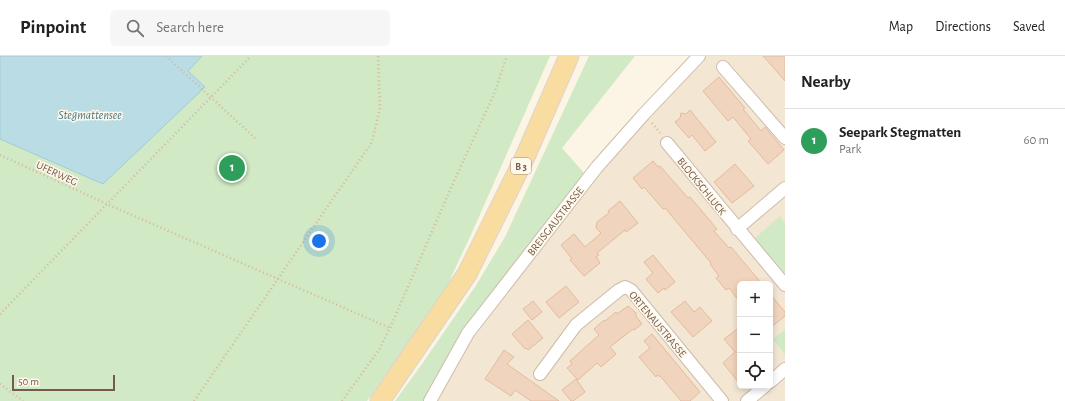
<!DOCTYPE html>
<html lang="en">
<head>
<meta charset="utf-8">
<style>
  :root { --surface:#fff; --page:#f6f6f6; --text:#222; --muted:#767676; --line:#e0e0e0; --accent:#e3754d }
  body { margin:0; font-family:"Alegreya Sans",sans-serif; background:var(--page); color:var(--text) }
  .controls { position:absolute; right:12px; bottom:12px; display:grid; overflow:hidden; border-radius:6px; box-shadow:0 2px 6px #0003 }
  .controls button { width:36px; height:36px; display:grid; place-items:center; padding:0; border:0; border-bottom:1px solid var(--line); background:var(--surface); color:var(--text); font:20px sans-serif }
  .scale { position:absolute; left:12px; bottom:10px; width:103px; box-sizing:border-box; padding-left:4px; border:2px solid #745b4b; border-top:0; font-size:11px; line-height:14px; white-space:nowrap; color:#745b4b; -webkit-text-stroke:3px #fff8eb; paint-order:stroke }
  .you { position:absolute; left:319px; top:185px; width:14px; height:14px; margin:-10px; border:3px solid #fff; border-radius:50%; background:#1a73e8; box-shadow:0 0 0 6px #1a73e833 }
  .badge { display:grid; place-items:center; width:26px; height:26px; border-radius:50%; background:var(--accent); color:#fff; font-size:13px; font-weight:700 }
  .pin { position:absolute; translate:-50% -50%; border:2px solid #fff; box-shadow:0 1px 4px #0006 }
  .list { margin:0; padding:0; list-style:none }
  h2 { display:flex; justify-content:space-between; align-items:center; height:52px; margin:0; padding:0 16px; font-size:17px }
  h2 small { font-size:13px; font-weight:400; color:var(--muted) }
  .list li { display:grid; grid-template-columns:26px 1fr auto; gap:12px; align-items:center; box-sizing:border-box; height:64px; padding:0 16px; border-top:1px solid var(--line) }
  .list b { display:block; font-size:15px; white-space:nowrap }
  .list p { margin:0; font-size:13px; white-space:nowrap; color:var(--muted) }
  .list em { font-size:13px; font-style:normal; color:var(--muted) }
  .icon { flex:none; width:22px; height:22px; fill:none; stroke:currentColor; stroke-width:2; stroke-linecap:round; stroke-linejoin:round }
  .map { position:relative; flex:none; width:785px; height:345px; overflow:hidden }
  header { display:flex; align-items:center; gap:24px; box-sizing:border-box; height:56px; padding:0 20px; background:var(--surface); border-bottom:1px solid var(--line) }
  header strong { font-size:19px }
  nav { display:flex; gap:22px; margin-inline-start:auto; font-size:14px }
  .search { width:280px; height:36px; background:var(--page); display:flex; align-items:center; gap:10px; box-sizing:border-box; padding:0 14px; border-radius:6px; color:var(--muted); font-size:15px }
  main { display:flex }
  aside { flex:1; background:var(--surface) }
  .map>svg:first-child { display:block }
</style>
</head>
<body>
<header>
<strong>Pinpoint</strong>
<div class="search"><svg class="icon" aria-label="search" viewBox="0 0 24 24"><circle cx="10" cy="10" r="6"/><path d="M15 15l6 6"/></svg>Search here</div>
<nav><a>Map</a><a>Directions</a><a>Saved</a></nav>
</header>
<main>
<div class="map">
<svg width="785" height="345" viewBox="0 0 785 345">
  <rect width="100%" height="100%" fill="#fcf4e5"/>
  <path fill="#f3e6d3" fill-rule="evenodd" d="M 691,0 L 785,0 L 785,345 L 425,345 L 521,200 L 596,102 ZM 740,228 L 770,228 L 770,330 L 740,330 Z"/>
  <g fill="#d1e9c4">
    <path d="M 0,0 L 550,0 L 470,181 L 446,232 L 367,345 L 0,345 Z"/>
    <path d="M 589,0 L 635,0 L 562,92 L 584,117 L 521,200 L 425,345 L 395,345 L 422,308 L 475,231 L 505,181 Z"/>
    <path d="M 780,160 L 785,167 L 785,219 L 754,183 Z"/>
    <path d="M 785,274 L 785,299 L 773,283 Z"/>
  </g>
  <path fill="#badde5" stroke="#a0cbd6" d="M 0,0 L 202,0 L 188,15 L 205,31 L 103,128 L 0,83 Z"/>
  <g fill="#f1d4bd" stroke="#e3bb9e">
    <path d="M 763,0 L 785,0 L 785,25 L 772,10 Z"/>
    <path d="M 719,21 L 745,52 L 743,53 L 761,75 L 765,71 L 784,94 L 768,108 L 748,85 L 751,83 L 733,61 L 728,65 L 703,35 Z"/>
    <path d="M 690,54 L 716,86 L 705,95 L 692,79 L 689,82 L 675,66 L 680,62 L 681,57 L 686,58 Z"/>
    <path d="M 653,105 L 658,111 L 660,110 L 688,142 L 690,141 L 717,173 L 714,175 L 729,192 L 731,191 L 762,228 L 740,228 L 740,246 L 729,232 L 726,234 L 716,222 L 719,220 L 710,208 L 711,207 L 665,152 L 663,153 L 644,131 L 642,133 L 633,122 Z"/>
    <path d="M 735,108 L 754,130 L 732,147 L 714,126 Z"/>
    <path d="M 620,145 L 638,167 L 626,176 L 625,174 L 597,197 L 599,199 L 596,201 L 600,207 L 584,220 L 570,204 L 572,203 L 561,189 L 574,178 L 585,191 L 601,177 L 596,172 L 597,166 L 609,157 L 608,155 Z"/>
    <path d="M 653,199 L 675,226 L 665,234 L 664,232 L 658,237 L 646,223 L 653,217 L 644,206 Z"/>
    <path d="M 566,230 L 579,246 L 559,262 L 546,246 Z"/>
    <path d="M 770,238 L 785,256 L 785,260 L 770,272 Z"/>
    <path d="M 533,245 L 542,256 L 532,264 L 523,253 Z"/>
    <path d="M 685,245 L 694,256 L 700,251 L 712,265 L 693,281 L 671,256 Z"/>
    <path d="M 628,250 L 636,257 L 636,260 L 642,268 L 634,274 L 633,273 L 610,291 L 616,298 L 601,311 L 597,307 L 578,324 L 567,312 L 572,308 L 570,305 L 599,279 L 594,273 L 604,264 L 605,265 L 616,256 L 617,258 Z"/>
    <path d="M 528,264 L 543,282 L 528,294 L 526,292 L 525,293 L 512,278 Z"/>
    <path d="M 740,271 L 740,328 L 723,307 L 735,296 L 724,283 Z"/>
    <path d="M 652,278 L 700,336 L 690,345 L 681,345 L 661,321 L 657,319 L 656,321 L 639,301 L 650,292 L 644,285 Z"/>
    <path d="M 504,294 L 514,301 L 507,308 L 559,345 L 531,345 L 515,334 L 511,340 L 485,323 Z"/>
    <path d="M 576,323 L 585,336 L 573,345 L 571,345 L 562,334 Z"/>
  </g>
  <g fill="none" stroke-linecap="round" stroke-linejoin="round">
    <g stroke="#cdbcac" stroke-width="14">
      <g id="minor">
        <path d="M 723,11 L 785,82"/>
        <path d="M 667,87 L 785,229"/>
        <path d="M 737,173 L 785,132"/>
        <path d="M 540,318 L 576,269 L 619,234 L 625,231 L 631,234 L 722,345"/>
        <path d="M 770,326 L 785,313"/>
        <path d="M 430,345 L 468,277 L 597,111 L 644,58 L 699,0"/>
        <path d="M 747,345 L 765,330"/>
      </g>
    </g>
    <g stroke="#dbd4d0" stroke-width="21">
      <path id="primary" d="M 380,345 L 467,218 L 525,101 L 569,0"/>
    </g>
    <g stroke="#d5b7a0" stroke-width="2.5" stroke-dasharray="1 3" stroke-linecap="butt">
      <path d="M 166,0 L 255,82"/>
      <path d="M 652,67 L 660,77"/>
      <path d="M 0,99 L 107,148 L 390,272"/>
      <path d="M 0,258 L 251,0"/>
      <path d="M 0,328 L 23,345"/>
      <path d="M 194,345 L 372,86 L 380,52 L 378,0"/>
      <path d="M 342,345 L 379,294 L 390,272 L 450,134 L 494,38 L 507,0"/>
    </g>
    <use href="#minor" stroke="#fff" stroke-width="12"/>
    <use href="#primary" stroke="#f9dc9f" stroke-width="19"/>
  </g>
  <g text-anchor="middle" stroke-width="3" stroke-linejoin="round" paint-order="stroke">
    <rect fill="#fff8eb" stroke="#9e8a7b" stroke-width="1" x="511" y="102" width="20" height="16" rx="3"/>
    <g font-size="10" font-weight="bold" fill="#745b4b">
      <text x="521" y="114">B 3</text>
    </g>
    <g font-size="11" fill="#745b4b" stroke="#fff8eb">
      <text transform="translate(57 117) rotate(25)" y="4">UFERWEG</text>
      <text transform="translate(702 130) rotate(51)" y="4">BLOCKSCHLUCK</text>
      <text transform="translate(555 165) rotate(-52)" y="4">BREISGAUSTRASSE</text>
      <text transform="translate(658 268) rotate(50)" y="4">ORTENAUSTRASSE</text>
    </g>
    <g font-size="12" font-style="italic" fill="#457987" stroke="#fff8eb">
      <text x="90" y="63">Stegmattensee</text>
    </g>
  </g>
</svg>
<div class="controls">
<button>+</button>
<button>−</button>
<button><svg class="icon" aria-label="locate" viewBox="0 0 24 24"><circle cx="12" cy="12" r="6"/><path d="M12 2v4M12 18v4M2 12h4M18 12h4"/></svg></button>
</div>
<div class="scale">50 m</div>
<div class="you"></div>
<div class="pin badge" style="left:232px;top:112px;background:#2e9e5b">1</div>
</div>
<aside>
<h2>Nearby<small></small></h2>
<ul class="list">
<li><span class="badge" style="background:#2e9e5b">1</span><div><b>Seepark Stegmatten</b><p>Park</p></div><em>60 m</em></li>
</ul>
</aside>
</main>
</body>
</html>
